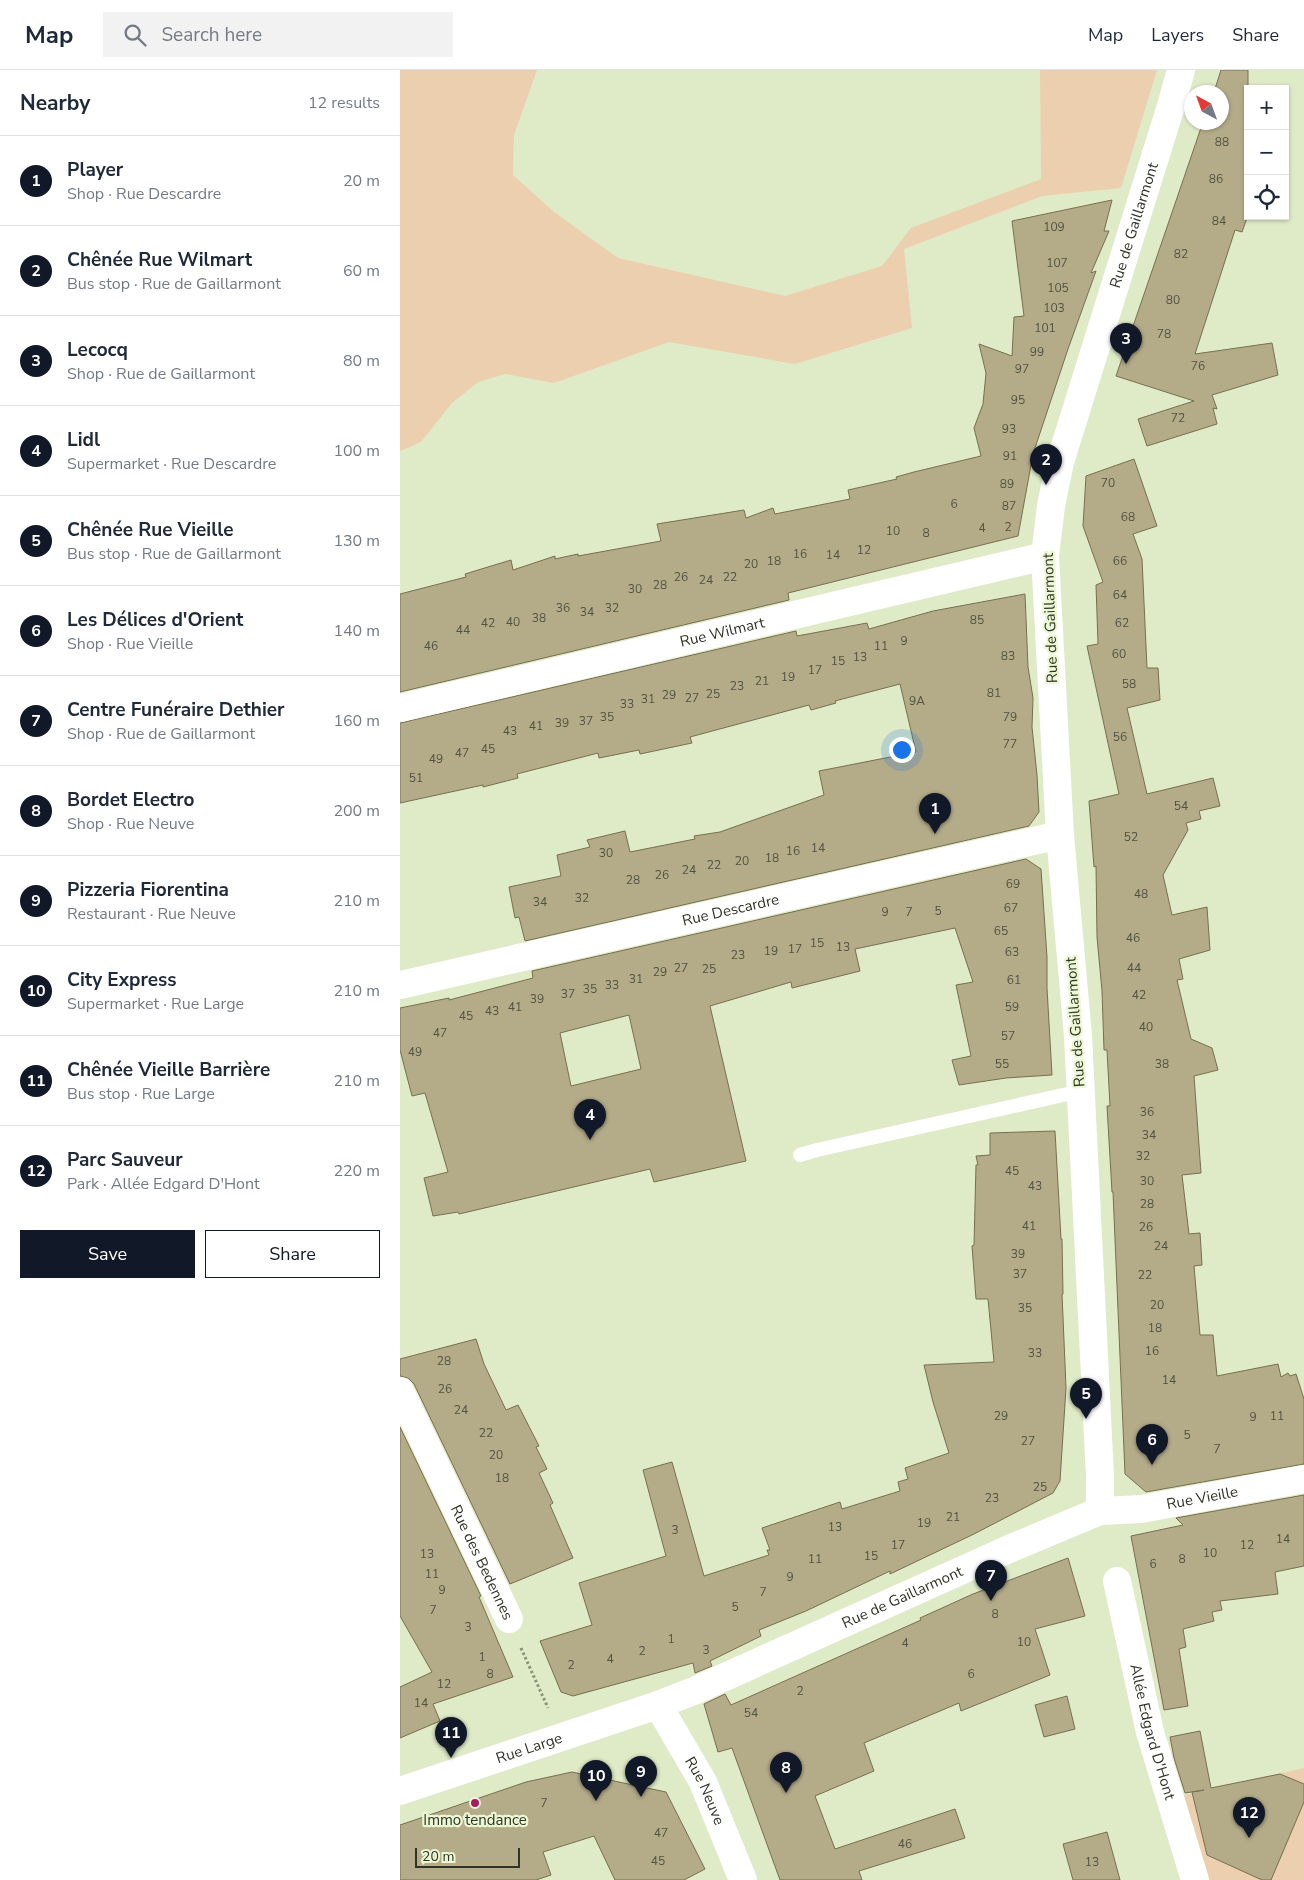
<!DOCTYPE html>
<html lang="en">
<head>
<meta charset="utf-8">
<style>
  :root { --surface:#fff; --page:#f2f2f3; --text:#1f2937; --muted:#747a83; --line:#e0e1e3; --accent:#111827 }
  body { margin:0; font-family:"Nunito Sans",sans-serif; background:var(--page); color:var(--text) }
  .controls { position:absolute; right:15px; top:15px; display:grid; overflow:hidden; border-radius:0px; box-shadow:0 1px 4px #0004 }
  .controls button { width:45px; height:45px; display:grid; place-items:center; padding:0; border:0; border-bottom:1px solid var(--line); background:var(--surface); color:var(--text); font:25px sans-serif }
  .compass { position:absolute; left:784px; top:15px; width:45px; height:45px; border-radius:50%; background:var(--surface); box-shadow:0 1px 4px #0004; rotate:319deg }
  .scale { position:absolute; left:15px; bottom:12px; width:105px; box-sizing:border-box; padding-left:5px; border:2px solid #303427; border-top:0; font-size:14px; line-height:18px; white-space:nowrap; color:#303427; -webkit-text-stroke:4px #ecf8d4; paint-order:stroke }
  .you { position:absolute; left:501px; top:679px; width:18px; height:18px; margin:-12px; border:4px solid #fff; border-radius:50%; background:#1a73e8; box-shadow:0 0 0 8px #1a73e833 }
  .badge { display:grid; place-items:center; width:32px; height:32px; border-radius:50%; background:var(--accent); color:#fff; font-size:16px; font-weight:700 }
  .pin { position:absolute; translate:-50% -41px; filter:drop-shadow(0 1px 2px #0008) }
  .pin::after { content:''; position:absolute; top:26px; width:18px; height:15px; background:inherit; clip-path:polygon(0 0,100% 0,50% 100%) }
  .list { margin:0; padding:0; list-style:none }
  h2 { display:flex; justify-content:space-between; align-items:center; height:65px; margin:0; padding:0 20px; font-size:21px }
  h2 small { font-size:16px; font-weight:400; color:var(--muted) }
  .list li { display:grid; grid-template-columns:32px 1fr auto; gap:15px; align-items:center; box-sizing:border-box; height:90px; padding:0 20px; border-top:1px solid var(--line) }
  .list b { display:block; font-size:19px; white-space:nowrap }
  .list p { margin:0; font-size:16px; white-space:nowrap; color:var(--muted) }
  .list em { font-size:16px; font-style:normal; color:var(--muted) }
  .actions { display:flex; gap:10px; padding:15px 20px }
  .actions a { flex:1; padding:11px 0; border:1px solid var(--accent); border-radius:0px; text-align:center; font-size:18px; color:var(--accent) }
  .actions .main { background:var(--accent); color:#fff }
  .icon { flex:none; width:28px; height:28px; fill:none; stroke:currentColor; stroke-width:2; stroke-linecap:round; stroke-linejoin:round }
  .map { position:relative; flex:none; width:904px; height:1810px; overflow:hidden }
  header { display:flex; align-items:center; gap:30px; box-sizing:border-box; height:70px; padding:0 25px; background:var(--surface); border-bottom:1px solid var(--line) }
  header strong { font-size:24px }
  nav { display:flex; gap:28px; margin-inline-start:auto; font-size:18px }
  .search { width:350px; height:45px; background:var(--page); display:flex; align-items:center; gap:12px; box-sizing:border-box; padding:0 18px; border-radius:0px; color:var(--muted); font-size:19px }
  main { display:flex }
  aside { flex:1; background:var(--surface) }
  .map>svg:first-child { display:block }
</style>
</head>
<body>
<header>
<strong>Map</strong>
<div class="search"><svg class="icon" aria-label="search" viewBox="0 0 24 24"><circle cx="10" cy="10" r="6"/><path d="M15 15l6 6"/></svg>Search here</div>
<nav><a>Map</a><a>Layers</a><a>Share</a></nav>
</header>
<main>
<aside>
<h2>Nearby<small>12 results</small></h2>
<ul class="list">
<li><span class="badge">1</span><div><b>Player</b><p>Shop · Rue Descardre</p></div><em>20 m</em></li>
<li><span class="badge">2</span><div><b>Chênée Rue Wilmart</b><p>Bus stop · Rue de Gaillarmont</p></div><em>60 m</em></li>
<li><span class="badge">3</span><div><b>Lecocq</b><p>Shop · Rue de Gaillarmont</p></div><em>80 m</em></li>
<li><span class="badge">4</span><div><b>Lidl</b><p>Supermarket · Rue Descardre</p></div><em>100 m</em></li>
<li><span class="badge">5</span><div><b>Chênée Rue Vieille</b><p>Bus stop · Rue de Gaillarmont</p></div><em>130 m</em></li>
<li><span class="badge">6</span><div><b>Les Délices d'Orient</b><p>Shop · Rue Vieille</p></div><em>140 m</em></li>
<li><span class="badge">7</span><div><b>Centre Funéraire Dethier</b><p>Shop · Rue de Gaillarmont</p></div><em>160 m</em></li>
<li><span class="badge">8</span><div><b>Bordet Electro</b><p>Shop · Rue Neuve</p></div><em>200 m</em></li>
<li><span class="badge">9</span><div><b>Pizzeria Fiorentina</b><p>Restaurant · Rue Neuve</p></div><em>210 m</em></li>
<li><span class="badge">10</span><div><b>City Express</b><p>Supermarket · Rue Large</p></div><em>210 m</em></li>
<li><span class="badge">11</span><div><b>Chênée Vieille Barrière</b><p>Bus stop · Rue Large</p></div><em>210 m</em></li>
<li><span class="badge">12</span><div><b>Parc Sauveur</b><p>Park · Allée Edgard D'Hont</p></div><em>220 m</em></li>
</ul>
<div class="actions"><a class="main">Save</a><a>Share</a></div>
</aside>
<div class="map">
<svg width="904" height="1810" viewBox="0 0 904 1810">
  <rect width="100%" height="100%" fill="#dfeac7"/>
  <g fill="#ebcfaf">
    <path d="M 0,0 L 137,0 L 114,65 L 113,105 L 154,142 L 218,188 L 385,226 L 482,196 L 511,158 L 641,109 L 640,0 L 757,0 L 721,118 L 642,126 L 504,179 L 512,258 L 395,294 L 269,272 L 154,313 L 105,304 L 78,312 L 52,333 L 21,372 L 0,381 Z"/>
    <path d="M 904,1698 L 904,1810 L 808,1810 L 780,1726 Z"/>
  </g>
  <g fill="#b4ac89" stroke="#776f4e" fill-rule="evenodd">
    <path d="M 821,0 L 848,0 L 848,145 L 842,162 L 835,160 L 795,284 L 872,273 L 878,305 L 812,325 L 817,339 L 813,338 L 817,354 L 747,376 L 738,349 L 794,331 L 716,306 L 803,52 L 822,52 L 822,22 L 814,22 Z"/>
    <path d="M 712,130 L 704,161 L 709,161 L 691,203 L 696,201 L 668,279 L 633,384 L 618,466 L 388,523 L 389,530 L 0,622 L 0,524 L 66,507 L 65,504 L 111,490 L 113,500 L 155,486 L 155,489 L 178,484 L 178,486 L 261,471 L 257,454 L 344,440 L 346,448 L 373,438 L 375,444 L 450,429 L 448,420 L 497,409 L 496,407 L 514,402 L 581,386 L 574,358 L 583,334 L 586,303 L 579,274 L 612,286 L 614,247 L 624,246 L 612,151 Z"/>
    <path d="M 734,389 L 757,456 L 733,464 L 742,489 L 747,598 L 758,598 L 760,630 L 727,638 L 747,724 L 813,708 L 820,736 L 799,741 L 801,749 L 786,753 L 788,760 L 763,805 L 772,845 L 807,837 L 810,880 L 779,889 L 783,909 L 777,910 L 791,969 L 812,978 L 818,1000 L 794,1006 L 801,1103 L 782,1105 L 789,1164 L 800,1163 L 802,1195 L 794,1196 L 800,1265 L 813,1265 L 817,1306 L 878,1294 L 881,1307 L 888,1303 L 890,1306 L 896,1304 L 904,1329 L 904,1394 L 746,1422 L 725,1404 L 713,1122 L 712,1122 L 707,1036 L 710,1036 L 707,980 L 704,980 L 702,921 L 697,867 L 696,796 L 694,797 L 689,731 L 719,724 L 687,576 L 698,574 L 696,515 L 703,512 L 683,456 L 686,406 Z"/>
    <path d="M 625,524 L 628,597 L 633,628 L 632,657 L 637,705 L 639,742 L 629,756 L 125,871 L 119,847 L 115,848 L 109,817 L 161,806 L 157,785 L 190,777 L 187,770 L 225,761 L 230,782 L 295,769 L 294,766 L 320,762 L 424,725 L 419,701 L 516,682 L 500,614 L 435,631 L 436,633 L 411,640 L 409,635 L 290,667 L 292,673 L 240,684 L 239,680 L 199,688 L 198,683 L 117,704 L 118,708 L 83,717 L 83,715 L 0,733 L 0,653 L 396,561 L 397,566 L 467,553 L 469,559 L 533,541 Z"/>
    <path d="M 626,789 L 641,799 L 647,887 L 647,918 L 652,1005 L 606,1008 L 559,1015 L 552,990 L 571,986 L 556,915 L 573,912 L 555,858 L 455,879 L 460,901 L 392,918 L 391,912 L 310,936 L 346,1091 L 254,1112 L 250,1099 L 59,1144 L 58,1142 L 33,1146 L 24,1108 L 48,1102 L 25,1023 L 12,1026 L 0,980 L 0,938 L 49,928 L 49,930 L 133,908 L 132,901 ZM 229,945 L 241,999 L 171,1016 L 160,963 Z"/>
    <path d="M 655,1061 L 661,1169 L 662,1169 L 663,1224 L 662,1224 L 666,1318 L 660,1411 L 653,1423 L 574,1464 L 490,1504 L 490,1501 L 406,1541 L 359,1560 L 361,1566 L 310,1591 L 312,1596 L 295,1603 L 293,1593 L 173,1626 L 161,1622 L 140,1571 L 192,1555 L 179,1513 L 266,1486 L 243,1400 L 272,1392 L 304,1506 L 369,1485 L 367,1480 L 370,1480 L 362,1458 L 440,1432 L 442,1439 L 500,1421 L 498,1412 L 508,1409 L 505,1398 L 549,1383 L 533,1332 L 524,1295 L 594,1292 L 588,1229 L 576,1229 L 572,1176 L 574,1175 L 576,1095 L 578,1095 L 576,1086 L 590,1085 L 590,1063 Z"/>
    <path d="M 76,1269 L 84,1294 L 106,1340 L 118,1335 L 139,1376 L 136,1377 L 147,1399 L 139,1403 L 153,1433 L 150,1435 L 173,1488 L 110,1514 L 14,1314 L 8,1308 L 0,1306 L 0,1289 Z"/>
    <path d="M 0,1357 L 81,1526 L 79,1527 L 113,1607 L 33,1634 L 40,1651 L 0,1668 L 0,1617 L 32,1602 L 0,1546 Z"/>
    <path d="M 904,1425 L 904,1496 L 875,1502 L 878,1524 L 820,1531 L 822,1540 L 812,1542 L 814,1551 L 783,1559 L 786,1577 L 779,1579 L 788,1636 L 764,1640 L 731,1466 L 783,1455 L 776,1448 Z"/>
    <path d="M 668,1488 L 685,1546 L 635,1559 L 650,1605 L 561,1641 L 559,1633 L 464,1673 L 474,1701 L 415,1726 L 435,1779 L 555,1739 L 565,1768 L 459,1801 L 462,1810 L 380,1810 L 332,1678 L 318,1682 L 304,1634 L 325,1624 L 331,1635 L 521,1550 L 520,1548 L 573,1524 Z"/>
    <path d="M 667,1626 L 675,1659 L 644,1667 L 635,1635 Z"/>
    <path d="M 800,1661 L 811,1718 L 880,1704 L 904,1714 L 904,1732 L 871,1810 L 862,1810 L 807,1785 L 792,1722 L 804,1720 L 785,1723 L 774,1688 L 770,1667 Z"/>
    <path d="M 172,1702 L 266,1722 L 305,1799 L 284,1810 L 215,1810 L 194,1766 L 143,1782 L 151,1805 L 136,1810 L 0,1810 L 0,1755 L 126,1712 Z"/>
    <path d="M 707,1762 L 720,1810 L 673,1810 L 663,1774 Z"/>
  </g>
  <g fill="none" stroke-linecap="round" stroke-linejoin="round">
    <path stroke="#8a9279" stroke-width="3" stroke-dasharray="2.5 2.5" stroke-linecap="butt" d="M 121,1578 L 148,1638"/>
    <path stroke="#fff" stroke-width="14" d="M 400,1085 L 417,1080 L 681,1021"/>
    <g stroke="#fff" stroke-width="28">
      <path id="s1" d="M 0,638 L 645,486"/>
      <path id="s2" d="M 0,915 L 660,765"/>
      <path id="s3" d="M 0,1321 L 109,1549"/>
      <path id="s4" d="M 700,1441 L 700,1406 L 678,966 L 660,765 L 645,486 L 651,436 L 660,392 L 771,36 L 781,0"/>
      <path id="s5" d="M 717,1511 L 750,1662 L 795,1810"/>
      <path id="s6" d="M 258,1635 L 303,1712 L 343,1810"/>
      <path id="s7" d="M 0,1721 L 258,1635 L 296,1620 L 609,1479 L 700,1441 L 741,1439 L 904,1409"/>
    </g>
  </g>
  <circle fill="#a51c65" stroke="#ecf8d4" stroke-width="2" cx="75" cy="1733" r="5"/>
  <g text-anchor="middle" stroke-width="4.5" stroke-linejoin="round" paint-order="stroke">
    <g font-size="12" fill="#515240">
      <text x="822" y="76">88</text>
      <text x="816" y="113">86</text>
      <text x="819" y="155">84</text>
      <text x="654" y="161">109</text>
      <text x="781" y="188">82</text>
      <text x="657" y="197">107</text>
      <text x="658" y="222">105</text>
      <text x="773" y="234">80</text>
      <text x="654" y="242">103</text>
      <text x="645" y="262">101</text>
      <text x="764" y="268">78</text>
      <text x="637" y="286">99</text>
      <text x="798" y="300">76</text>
      <text x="622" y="303">97</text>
      <text x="618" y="334">95</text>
      <text x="778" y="352">72</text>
      <text x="609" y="363">93</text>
      <text x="610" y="390">91</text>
      <text x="708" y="417">70</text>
      <text x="607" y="418">89</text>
      <text x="554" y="438">6</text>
      <text x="609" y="440">87</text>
      <text x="728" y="451">68</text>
      <text x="608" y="461">2</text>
      <text x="582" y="462">4</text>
      <text x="493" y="465">10</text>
      <text x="526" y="467">8</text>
      <text x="464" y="484">12</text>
      <text x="400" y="488">16</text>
      <text x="433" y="489">14</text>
      <text x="374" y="495">18</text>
      <text x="720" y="495">66</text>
      <text x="351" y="498">20</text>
      <text x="281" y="511">26</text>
      <text x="330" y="511">22</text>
      <text x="306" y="514">24</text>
      <text x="260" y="519">28</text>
      <text x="235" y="523">30</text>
      <text x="720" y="529">64</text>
      <text x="163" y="542">36</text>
      <text x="212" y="542">32</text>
      <text x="187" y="546">34</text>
      <text x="139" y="552">38</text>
      <text x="577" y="554">85</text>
      <text x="113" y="556">40</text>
      <text x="88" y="557">42</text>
      <text x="722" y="557">62</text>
      <text x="63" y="564">44</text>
      <text x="504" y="575">9</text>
      <text x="31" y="580">46</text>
      <text x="481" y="580">11</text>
      <text x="719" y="588">60</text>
      <text x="608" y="590">83</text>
      <text x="460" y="591">13</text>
      <text x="438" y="595">15</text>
      <text x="415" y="604">17</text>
      <text x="388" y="611">19</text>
      <text x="362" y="615">21</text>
      <text x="729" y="618">58</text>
      <text x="337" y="620">23</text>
      <text x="594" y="627">81</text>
      <text x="313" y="628">25</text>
      <text x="269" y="629">29</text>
      <text x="292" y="632">27</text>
      <text x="248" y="633">31</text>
      <text x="517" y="635">9A</text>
      <text x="227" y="638">33</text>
      <text x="207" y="651">35</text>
      <text x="610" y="651">79</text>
      <text x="186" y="655">37</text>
      <text x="162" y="657">39</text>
      <text x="136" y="660">41</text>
      <text x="110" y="665">43</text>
      <text x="720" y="671">56</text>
      <text x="610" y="678">77</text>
      <text x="88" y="683">45</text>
      <text x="62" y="687">47</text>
      <text x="36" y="693">49</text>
      <text x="16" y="712">51</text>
      <text x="781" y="740">54</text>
      <text x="731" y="771">52</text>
      <text x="418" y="782">14</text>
      <text x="393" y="785">16</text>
      <text x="206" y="787">30</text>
      <text x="372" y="792">18</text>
      <text x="342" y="795">20</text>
      <text x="314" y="799">22</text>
      <text x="289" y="804">24</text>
      <text x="262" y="809">26</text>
      <text x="233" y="814">28</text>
      <text x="613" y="818">69</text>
      <text x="741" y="828">48</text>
      <text x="182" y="832">32</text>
      <text x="140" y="836">34</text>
      <text x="611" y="842">67</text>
      <text x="538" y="845">5</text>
      <text x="485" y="846">9</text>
      <text x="509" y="846">7</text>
      <text x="601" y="865">65</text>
      <text x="733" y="872">46</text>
      <text x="417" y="877">15</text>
      <text x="443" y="881">13</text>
      <text x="395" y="883">17</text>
      <text x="371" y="885">19</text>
      <text x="612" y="886">63</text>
      <text x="338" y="889">23</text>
      <text x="281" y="902">27</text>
      <text x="734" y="902">44</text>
      <text x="309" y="903">25</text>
      <text x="260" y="906">29</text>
      <text x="236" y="913">31</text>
      <text x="614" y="914">61</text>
      <text x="212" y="919">33</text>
      <text x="190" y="923">35</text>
      <text x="168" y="928">37</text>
      <text x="739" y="929">42</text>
      <text x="137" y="933">39</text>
      <text x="115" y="941">41</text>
      <text x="612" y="941">59</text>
      <text x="92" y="945">43</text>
      <text x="66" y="950">45</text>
      <text x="746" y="961">40</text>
      <text x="40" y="967">47</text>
      <text x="608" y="970">57</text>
      <text x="15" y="986">49</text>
      <text x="602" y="998">55</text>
      <text x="762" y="998">38</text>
      <text x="747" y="1046">36</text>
      <text x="749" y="1069">34</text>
      <text x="743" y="1090">32</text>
      <text x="612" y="1105">45</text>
      <text x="747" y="1115">30</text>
      <text x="635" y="1120">43</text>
      <text x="747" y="1138">28</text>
      <text x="629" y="1160">41</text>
      <text x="746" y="1161">26</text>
      <text x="761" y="1180">24</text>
      <text x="618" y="1188">39</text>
      <text x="620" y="1208">37</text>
      <text x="745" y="1209">22</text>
      <text x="757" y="1239">20</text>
      <text x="625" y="1242">35</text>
      <text x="755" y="1262">18</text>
      <text x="752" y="1285">16</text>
      <text x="635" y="1287">33</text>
      <text x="44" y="1295">28</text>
      <text x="769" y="1314">14</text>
      <text x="45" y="1323">26</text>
      <text x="61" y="1344">24</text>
      <text x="601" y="1350">29</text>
      <text x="877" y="1350">11</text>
      <text x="853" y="1351">9</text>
      <text x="86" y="1367">22</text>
      <text x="787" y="1369">5</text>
      <text x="628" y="1375">27</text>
      <text x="817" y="1383">7</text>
      <text x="96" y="1389">20</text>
      <text x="102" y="1412">18</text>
      <text x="640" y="1421">25</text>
      <text x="592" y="1432">23</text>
      <text x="553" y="1451">21</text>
      <text x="524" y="1457">19</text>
      <text x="435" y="1461">13</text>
      <text x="275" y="1464">3</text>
      <text x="883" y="1473">14</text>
      <text x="498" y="1479">17</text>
      <text x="847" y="1479">12</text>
      <text x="810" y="1487">10</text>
      <text x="27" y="1488">13</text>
      <text x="471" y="1490">15</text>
      <text x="415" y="1493">11</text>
      <text x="782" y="1493">8</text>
      <text x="753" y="1498">6</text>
      <text x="32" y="1508">11</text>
      <text x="390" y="1511">9</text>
      <text x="42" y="1524">9</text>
      <text x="363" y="1526">7</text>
      <text x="335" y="1541">5</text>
      <text x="33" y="1544">7</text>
      <text x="595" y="1548">8</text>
      <text x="68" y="1561">3</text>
      <text x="271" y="1573">1</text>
      <text x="624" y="1576">10</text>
      <text x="505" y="1577">4</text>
      <text x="306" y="1584">3</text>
      <text x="242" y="1585">2</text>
      <text x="82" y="1591">1</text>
      <text x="210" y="1593">4</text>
      <text x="171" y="1599">2</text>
      <text x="90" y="1608">8</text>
      <text x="571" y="1608">6</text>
      <text x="44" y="1618">12</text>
      <text x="400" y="1625">2</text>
      <text x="21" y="1637">14</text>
      <text x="351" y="1647">54</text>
      <text x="144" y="1737">7</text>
      <text x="261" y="1767">47</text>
      <text x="505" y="1778">46</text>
      <text x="258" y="1795">45</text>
      <text x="692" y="1796">13</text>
    </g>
    <g font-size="15" fill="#303427" stroke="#ecf8d4">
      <text dy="5" stroke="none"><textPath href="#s4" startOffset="1300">Rue de Gaillarmont</textPath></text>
      <text transform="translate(650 548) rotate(-92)" y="5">Rue de Gaillarmont</text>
      <text dy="5" stroke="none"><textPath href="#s1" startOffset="331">Rue Wilmart</textPath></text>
      <text dy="5" stroke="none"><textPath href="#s2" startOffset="339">Rue Descardre</textPath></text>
      <text transform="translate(675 952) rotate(-94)" y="5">Rue de Gaillarmont</text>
      <text dy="5" stroke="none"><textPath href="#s7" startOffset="858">Rue Vieille</textPath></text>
      <text dy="5" stroke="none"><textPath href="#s3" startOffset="190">Rue des Bedennes</textPath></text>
      <text dy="5" stroke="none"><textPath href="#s7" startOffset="539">Rue de Gaillarmont</textPath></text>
      <text dy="5" stroke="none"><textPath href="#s5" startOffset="155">Allée Edgard D'Hont</textPath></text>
      <text dy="5" stroke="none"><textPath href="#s7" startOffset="136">Rue Large</textPath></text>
      <text dy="5" stroke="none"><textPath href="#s6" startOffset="98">Rue Neuve</textPath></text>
    </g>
    <g font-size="15" fill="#303427" stroke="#ecf8d4">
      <text x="75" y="1755">Immo tendance</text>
    </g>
  </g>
</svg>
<div class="controls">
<button>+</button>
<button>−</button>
<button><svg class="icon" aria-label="locate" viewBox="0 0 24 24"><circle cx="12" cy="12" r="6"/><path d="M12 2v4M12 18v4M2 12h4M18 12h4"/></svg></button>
</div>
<svg class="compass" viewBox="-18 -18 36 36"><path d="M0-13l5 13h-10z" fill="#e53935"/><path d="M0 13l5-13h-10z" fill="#747a83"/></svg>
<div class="scale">20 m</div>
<div class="you"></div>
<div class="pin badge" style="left:535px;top:764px">1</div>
<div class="pin badge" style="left:646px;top:415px">2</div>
<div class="pin badge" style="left:726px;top:294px">3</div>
<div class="pin badge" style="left:190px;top:1070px">4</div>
<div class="pin badge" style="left:686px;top:1349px">5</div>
<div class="pin badge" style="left:752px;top:1395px">6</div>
<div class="pin badge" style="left:591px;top:1531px">7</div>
<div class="pin badge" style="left:386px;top:1723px">8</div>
<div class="pin badge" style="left:241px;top:1727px">9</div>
<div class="pin badge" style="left:196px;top:1731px">10</div>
<div class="pin badge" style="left:51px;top:1688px">11</div>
<div class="pin badge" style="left:849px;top:1768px">12</div>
</div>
</main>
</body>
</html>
